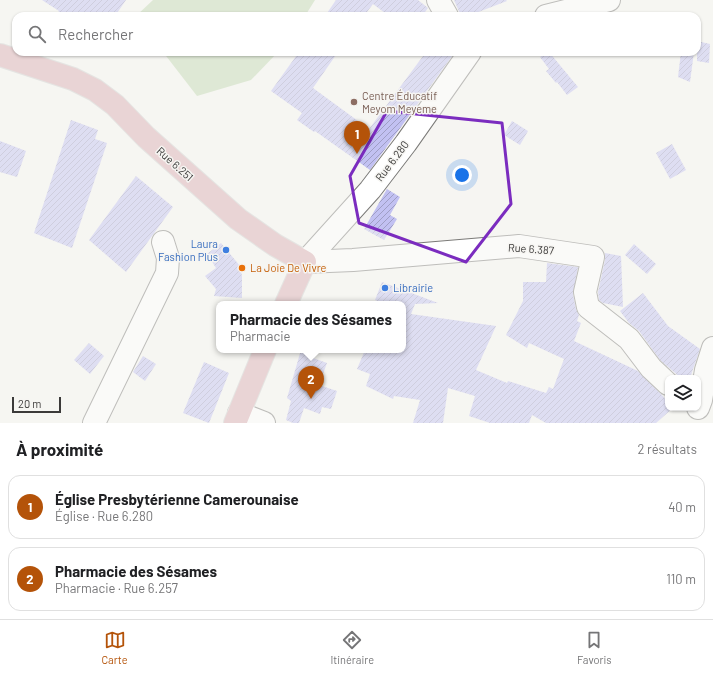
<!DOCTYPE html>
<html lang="fr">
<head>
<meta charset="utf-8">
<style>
  :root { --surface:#fff; --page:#f6f6f6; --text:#202124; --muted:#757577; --line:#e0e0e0; --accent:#b45309 }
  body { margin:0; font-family:Barlow,sans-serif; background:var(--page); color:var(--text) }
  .controls { position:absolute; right:12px; bottom:12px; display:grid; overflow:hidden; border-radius:8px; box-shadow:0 1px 3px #0004 }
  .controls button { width:36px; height:36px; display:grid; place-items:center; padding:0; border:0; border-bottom:1px solid var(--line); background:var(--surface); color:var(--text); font:20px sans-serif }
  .scale { position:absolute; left:12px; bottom:10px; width:49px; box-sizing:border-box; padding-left:4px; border:2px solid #3b3a39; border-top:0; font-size:11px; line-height:14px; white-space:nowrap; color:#3b3a39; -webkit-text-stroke:3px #f6f5f2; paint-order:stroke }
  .you { position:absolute; left:462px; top:175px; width:14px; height:14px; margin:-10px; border:3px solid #fff; border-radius:50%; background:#1a73e8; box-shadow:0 0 0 6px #1a73e833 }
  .badge { display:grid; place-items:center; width:26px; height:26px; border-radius:50%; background:var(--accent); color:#fff; font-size:13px; font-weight:700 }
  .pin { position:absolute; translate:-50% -33px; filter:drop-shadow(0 1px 2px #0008) }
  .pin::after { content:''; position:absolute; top:21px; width:14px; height:12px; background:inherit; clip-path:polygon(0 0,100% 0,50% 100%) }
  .popup { position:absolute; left:216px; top:301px; width:190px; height:52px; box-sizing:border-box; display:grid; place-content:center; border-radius:8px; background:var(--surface); filter:drop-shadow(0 1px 3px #0005); font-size:13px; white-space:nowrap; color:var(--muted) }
  .popup b { font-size:15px; color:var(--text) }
  .popup::after { content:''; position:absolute; left:50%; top:100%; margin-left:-8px; border:8px solid transparent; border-top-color:var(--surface) }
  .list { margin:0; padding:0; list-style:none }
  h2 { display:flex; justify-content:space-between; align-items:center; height:52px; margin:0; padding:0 16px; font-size:17px }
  h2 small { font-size:13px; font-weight:400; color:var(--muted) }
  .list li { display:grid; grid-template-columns:26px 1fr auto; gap:12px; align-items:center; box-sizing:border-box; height:64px; margin:0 8px 8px; padding:0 8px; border:1px solid var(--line); border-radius:12px }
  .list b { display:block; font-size:15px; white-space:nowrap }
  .list p { margin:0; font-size:13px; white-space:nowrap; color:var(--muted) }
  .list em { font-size:13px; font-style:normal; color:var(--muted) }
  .icon { flex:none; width:22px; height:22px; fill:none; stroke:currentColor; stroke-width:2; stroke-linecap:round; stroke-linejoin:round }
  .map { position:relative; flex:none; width:713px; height:423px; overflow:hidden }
  .search { position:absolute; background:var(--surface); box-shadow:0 1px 3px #0004; left:12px; right:12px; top:12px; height:44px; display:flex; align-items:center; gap:10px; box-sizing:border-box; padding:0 14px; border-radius:12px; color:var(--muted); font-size:15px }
  .sheet { height:196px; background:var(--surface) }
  nav { display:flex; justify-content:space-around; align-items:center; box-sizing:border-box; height:56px; border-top:1px solid var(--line); background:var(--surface); font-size:11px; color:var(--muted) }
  nav a { display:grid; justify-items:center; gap:2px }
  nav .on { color:var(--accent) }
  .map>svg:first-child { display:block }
</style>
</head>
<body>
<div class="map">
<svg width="713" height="423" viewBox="0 0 713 423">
  <defs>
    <pattern id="building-hatch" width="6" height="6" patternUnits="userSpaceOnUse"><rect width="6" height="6" fill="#c2c1f2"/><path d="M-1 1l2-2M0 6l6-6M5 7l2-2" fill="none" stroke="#9f9ec5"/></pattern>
  </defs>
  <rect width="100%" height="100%" fill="#f6f5f2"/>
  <g fill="#c1d8b1">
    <path d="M 153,0 L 315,0 L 305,16 L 136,16 Z"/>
    <path d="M 163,52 L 278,52 L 251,80 L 197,96 Z"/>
  </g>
  <g fill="url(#building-hatch)">
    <path d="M 42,0 L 126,0 L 115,16 L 56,16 L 59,11 Z"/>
    <path d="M 336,0 L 418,0 L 428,8 L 422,16 L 389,16 L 373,4 L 364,16 L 325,16 Z"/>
    <path d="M 454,0 L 506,0 L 507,1 L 468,16 L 461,16 Z"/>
    <path d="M 697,41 L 710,44 L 709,63 L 697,61 Z"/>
    <path d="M 299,52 L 338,52 L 313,88 L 369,129 L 426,52 L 455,52 L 370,170 L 315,131 L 314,132 L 297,120 L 302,113 L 271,91 Z"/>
    <path d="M 549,52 L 578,87 L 567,95 L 557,82 L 556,83 L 546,71 L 549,69 L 540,57 Z"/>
    <path d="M 681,52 L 694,52 L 690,82 L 678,77 Z"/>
    <path d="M 71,120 L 98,130 L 95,139 L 107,143 L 72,248 L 34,233 Z"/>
    <path d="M 512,121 L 528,131 L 520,145 L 504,135 Z"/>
    <path d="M 0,141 L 26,151 L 17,177 L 0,172 Z"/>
    <path d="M 672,144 L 686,170 L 670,179 L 656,153 Z"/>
    <path d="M 136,176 L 173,207 L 126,272 L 89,240 Z"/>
    <path d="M 387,189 L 400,197 L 390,215 L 397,219 L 384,240 L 364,229 Z"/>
    <path d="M 221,243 L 240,266 L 242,276 L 242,298 L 214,296 L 216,289 L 205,276 L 216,268 L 207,254 Z"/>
    <path d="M 634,244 L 656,264 L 647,274 L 625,255 Z"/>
    <path d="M 605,253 L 621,256 L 623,307 L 603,303 L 599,300 L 598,292 L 605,260 Z"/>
    <path d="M 547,263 L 578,267 L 573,294 L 576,309 L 579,315 L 577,321 L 581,323 L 574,341 L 638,371 L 661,394 L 668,402 L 668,408 L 673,408 L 656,423 L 546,423 L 532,415 L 529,423 L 490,423 L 469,416 L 475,396 L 448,388 L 443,423 L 413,423 L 420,400 L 394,396 L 393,399 L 366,386 L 370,374 L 357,369 L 365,350 L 403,350 L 403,304 L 385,304 L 375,300 L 382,282 L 438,303 L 415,304 L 411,314 L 496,326 L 476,370 L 507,383 L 508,381 L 546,393 L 549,387 L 553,389 L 564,359 L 529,343 L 527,348 L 506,335 L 523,301 L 523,282 L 546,282 Z"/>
    <path d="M 643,293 L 668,326 L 700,349 L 690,378 L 681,378 L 660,360 L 639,331 L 629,323 L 620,311 Z"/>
    <path d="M 89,343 L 104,356 L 90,374 L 74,360 Z"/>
    <path d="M 301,350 L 316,350 L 313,358 L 327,363 L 319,385 L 337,391 L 331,409 L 322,407 L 320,414 L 304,408 L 299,423 L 293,423 L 286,420 L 291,401 L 287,398 Z"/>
    <path d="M 143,356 L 156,364 L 145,381 L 133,372 Z"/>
    <path d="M 204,362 L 229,373 L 209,423 L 183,413 Z"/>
  </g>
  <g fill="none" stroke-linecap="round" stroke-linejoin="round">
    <g stroke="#7b7a78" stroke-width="24">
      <g id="minor">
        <path d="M 438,0 L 447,16"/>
        <path d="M 546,16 L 609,0"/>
        <path d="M 305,262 L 353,260 L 519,246 L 593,257 L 585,292 L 588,307 L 629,339 L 651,368 L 668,384"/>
        <path d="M 305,262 L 370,190 L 406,143 L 470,52"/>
        <path d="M 698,408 L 701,400 L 706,370 L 713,348"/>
        <path d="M 239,413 L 264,423"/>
        <path d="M 94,423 L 167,273 L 168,258 L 163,242"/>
      </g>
    </g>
    <g stroke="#d0d0cf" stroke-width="24">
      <g id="major">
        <path d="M 0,55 L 73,79 L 95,90 L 115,105 L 146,137 L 238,219 L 275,245 L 305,262 L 286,304"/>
        <path d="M 235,423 L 265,350"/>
      </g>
    </g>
    <use href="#minor" stroke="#fff" stroke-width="22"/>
    <use href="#major" stroke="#d9acb2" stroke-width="22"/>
  </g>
  <path d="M0 0H713V423H0ZM 387,111 L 502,123 L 511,204 L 466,262 L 359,223 L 350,176 Z" fill="#f6f5f2" fill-opacity=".55" fill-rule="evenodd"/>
  <path fill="none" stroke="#7b2cbf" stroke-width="3" stroke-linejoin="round" d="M 387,111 L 502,123 L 511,204 L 466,262 L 359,223 L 350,176 Z"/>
  <circle fill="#8d6e63" stroke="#f6f5f2" stroke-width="1.5" cx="354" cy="102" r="4"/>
  <g fill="#3f7fe0" stroke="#f6f5f2" stroke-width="1.5">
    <circle cx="226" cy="250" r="4"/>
    <circle cx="385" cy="288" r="4"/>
  </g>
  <circle fill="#e8710a" stroke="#f6f5f2" stroke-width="1.5" cx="242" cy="268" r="4"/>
  <g text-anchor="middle" stroke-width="3" stroke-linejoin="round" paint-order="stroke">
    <g font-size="11" fill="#785e54" stroke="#f6f5f2" text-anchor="start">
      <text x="362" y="100">Centre Éducatif<tspan x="362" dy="13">Meyom Meyeme</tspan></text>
    </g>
    <g font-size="11" fill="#3b3a39" stroke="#f6f5f2">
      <text transform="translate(392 161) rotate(-53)" y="4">Rue 6.280</text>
      <text transform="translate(175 164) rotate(42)" y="4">Rue 6.251</text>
      <text transform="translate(531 249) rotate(4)" y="4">Rue 6.387</text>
    </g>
    <g font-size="11" fill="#366cbe" stroke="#f6f5f2" text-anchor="end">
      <text x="218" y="248">Laura<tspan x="218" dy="13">Fashion Plus</tspan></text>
      <text x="393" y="292" text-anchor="start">Librairie</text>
    </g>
    <g font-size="11" fill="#c56008" stroke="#f6f5f2" text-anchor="start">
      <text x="250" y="272">La Joie De Vivre</text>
    </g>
  </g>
</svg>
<div class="controls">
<button><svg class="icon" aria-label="layers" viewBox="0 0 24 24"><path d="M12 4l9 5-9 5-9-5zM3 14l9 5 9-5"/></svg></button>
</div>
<div class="scale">20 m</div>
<div class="you"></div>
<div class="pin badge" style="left:357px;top:154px">1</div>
<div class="pin badge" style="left:311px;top:399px">2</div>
<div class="popup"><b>Pharmacie des Sésames</b>Pharmacie</div>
<div class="search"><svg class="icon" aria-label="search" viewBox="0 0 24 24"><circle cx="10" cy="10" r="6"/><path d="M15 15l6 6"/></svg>Rechercher</div>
</div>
<section class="sheet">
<h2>À proximité<small>2 résultats</small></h2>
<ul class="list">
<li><span class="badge">1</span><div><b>Église Presbytérienne Camerounaise</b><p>Église · Rue 6.280</p></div><em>40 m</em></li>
<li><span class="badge">2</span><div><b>Pharmacie des Sésames</b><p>Pharmacie · Rue 6.257</p></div><em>110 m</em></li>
</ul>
</section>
<nav>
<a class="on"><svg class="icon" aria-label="map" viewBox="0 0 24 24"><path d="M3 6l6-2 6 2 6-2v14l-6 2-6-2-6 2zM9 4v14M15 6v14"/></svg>Carte</a>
<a><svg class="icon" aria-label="directions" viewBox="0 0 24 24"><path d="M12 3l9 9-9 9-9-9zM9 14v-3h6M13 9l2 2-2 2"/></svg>Itinéraire</a>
<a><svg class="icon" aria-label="saved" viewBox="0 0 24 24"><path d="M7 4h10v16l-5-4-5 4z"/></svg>Favoris</a>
</nav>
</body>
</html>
